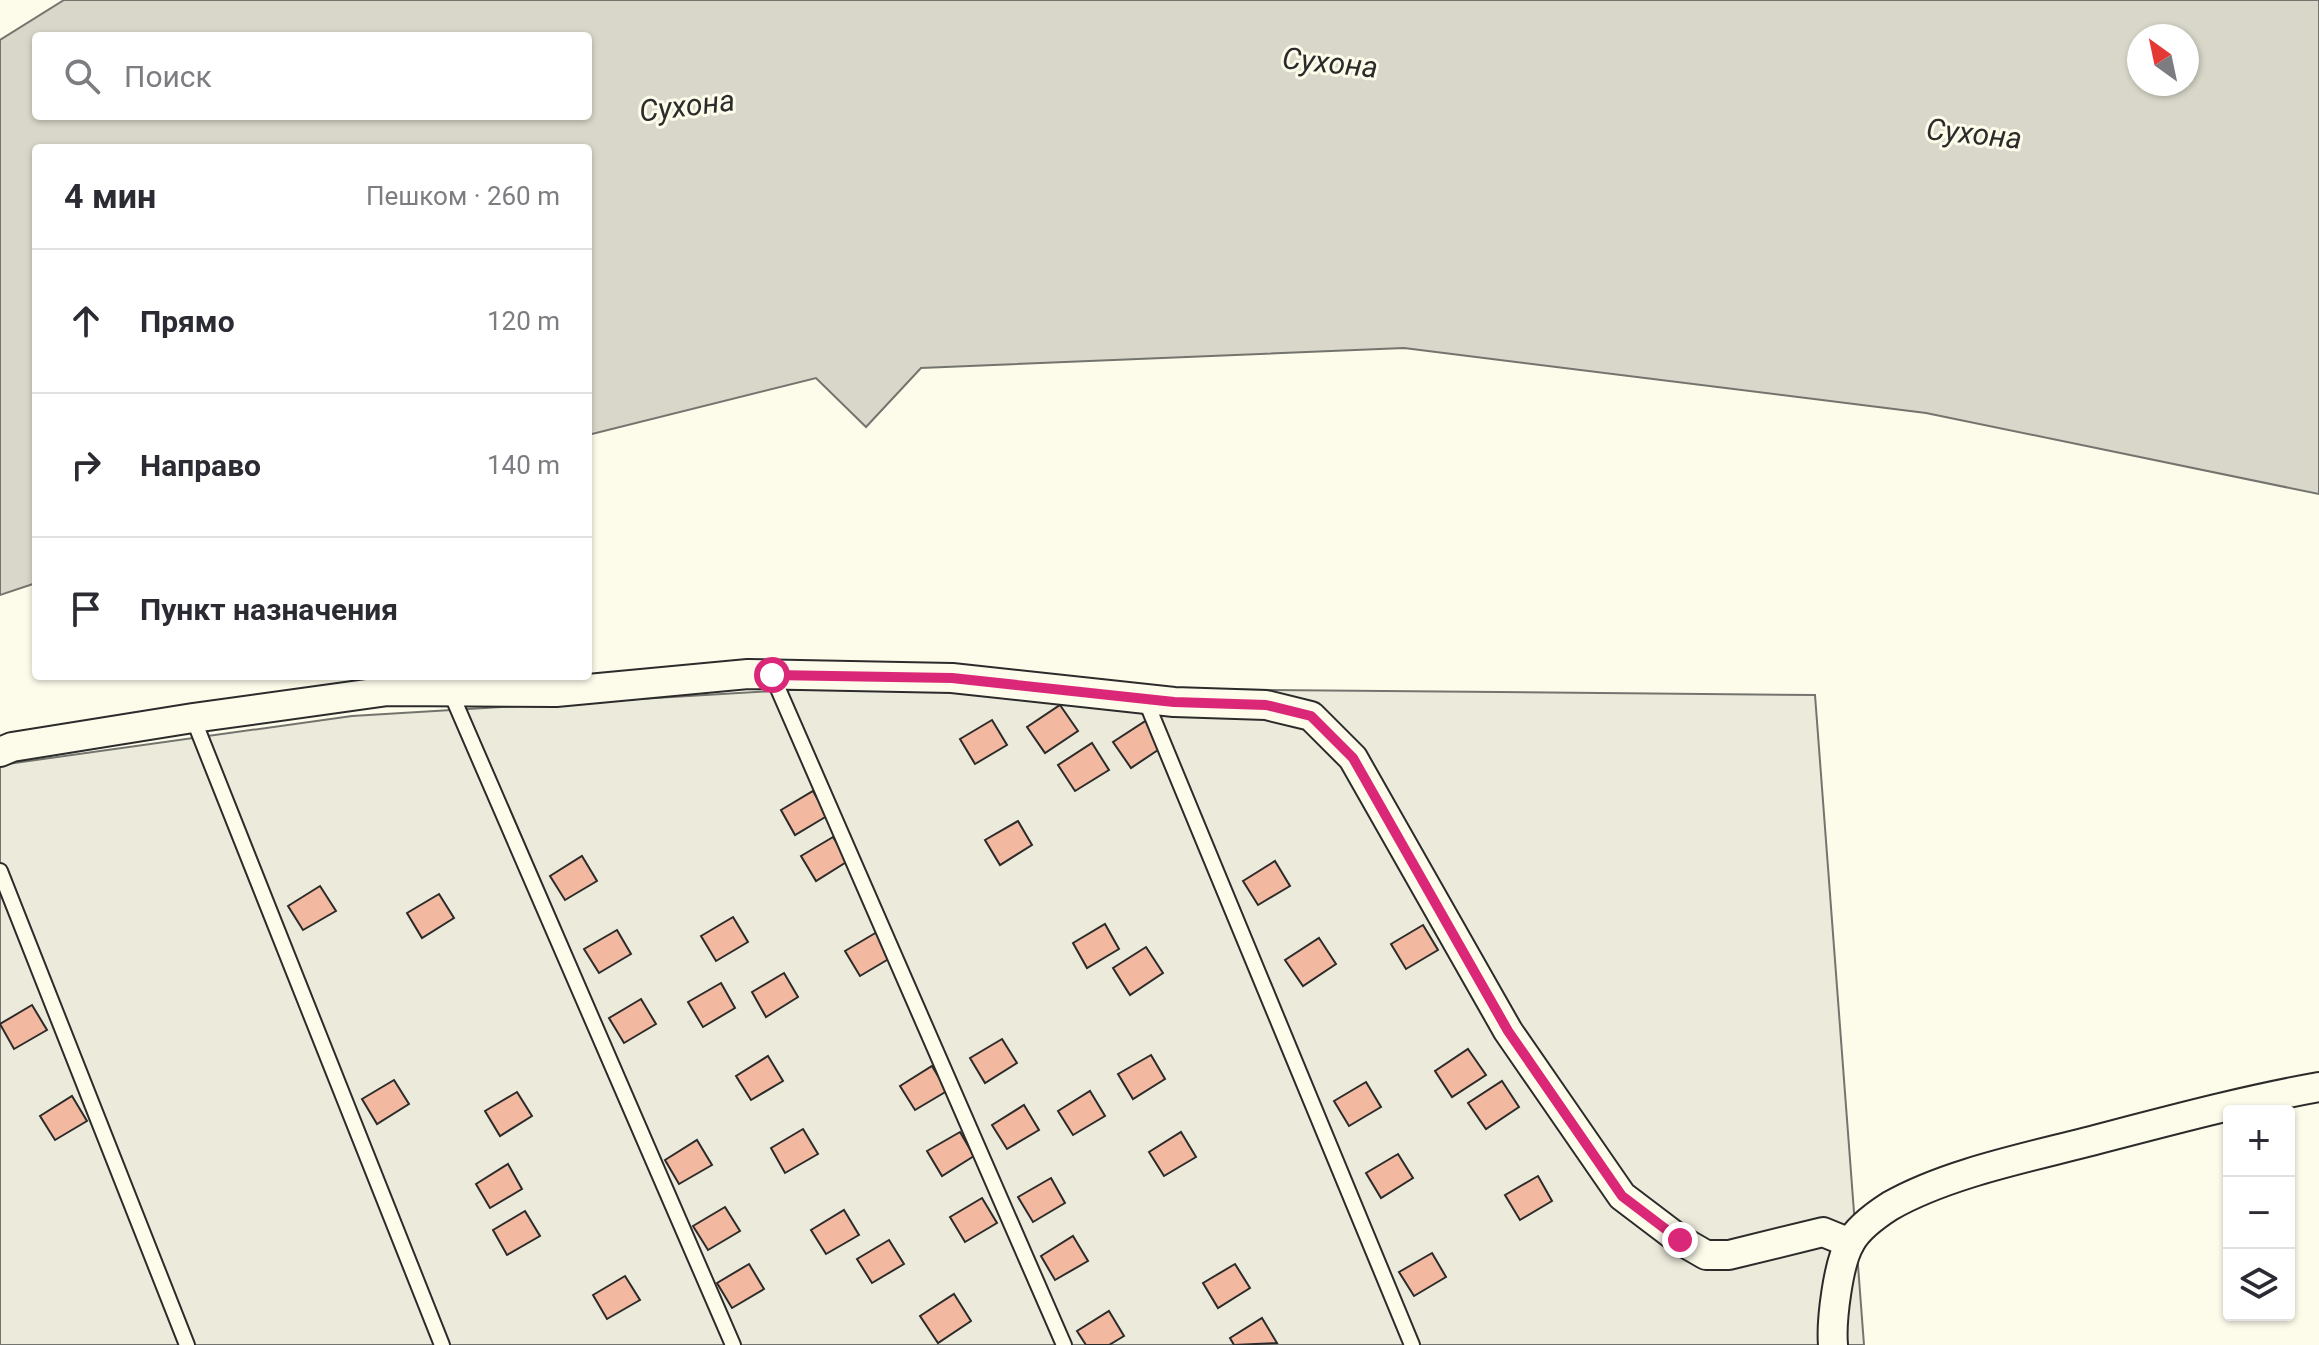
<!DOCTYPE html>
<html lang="ru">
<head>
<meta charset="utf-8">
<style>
  :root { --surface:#fff; --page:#f2f2f3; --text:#2b2b33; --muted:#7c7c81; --line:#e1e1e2 }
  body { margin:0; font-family:Roboto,sans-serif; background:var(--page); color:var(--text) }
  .controls { position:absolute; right:24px; bottom:24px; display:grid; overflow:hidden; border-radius:8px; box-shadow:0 2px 6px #0004 }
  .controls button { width:72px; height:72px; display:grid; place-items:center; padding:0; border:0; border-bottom:2px solid var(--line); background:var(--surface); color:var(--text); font:40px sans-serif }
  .compass { position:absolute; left:2127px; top:24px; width:72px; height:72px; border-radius:50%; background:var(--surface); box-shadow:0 2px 6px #0004; rotate:327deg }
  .stop { position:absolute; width:24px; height:24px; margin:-18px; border:6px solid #db2777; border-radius:50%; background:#fff }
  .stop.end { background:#db2777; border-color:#fff; box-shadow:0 2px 8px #0008 }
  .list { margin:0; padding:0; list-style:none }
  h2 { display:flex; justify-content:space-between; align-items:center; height:104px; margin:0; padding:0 32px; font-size:34px }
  h2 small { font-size:26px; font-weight:400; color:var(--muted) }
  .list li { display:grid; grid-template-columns:52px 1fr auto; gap:24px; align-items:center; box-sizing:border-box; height:144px; padding:0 32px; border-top:2px solid var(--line) }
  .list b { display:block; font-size:30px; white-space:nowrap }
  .list em { font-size:26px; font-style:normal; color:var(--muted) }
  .icon { flex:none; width:44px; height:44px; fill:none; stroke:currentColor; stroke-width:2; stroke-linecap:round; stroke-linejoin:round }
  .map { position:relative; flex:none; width:2319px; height:1345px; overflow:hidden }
  .search { position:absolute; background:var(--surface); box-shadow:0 2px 6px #0004; left:32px; top:32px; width:560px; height:88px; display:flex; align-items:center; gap:20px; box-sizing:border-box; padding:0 28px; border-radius:8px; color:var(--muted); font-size:30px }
  .panel { position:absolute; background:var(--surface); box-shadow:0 2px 6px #0004; left:32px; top:144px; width:560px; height:536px; border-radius:8px }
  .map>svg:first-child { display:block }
</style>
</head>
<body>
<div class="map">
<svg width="2319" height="1345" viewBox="0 0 2319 1345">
  <rect width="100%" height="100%" fill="#fdfbea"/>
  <path fill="#ecebdb" stroke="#74746e" stroke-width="2" d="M 857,686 L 1815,695 L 1864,1345 L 0,1345 L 0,765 L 352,716 Z"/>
  <path fill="#d8d7c9" stroke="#74746e" stroke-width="2" fill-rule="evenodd" d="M 64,0 L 2319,0 L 2319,494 L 1926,413 L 1404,348 L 921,368 L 866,427 L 816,378 L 588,435 L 588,148 L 36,148 L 36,583 L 0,595 L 0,40 ZM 36,36 L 588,36 L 588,116 L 36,116 ZM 2139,36 L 2187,36 L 2187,84 L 2139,84 Z"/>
  <g fill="#f2b8a0" stroke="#2b2b2b" stroke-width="2">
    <path d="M 1060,705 L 1078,731 L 1045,753 L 1027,727 Z"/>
    <path d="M 992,720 L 1007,745 L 975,764 L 960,739 Z"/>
    <path d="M 1147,720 L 1164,746 L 1131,768 L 1113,742 Z"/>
    <path d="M 1092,743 L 1109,770 L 1075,791 L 1058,765 Z"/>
    <path d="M 813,791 L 827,816 L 795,835 L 781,810 Z"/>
    <path d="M 1018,821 L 1032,845 L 1000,865 L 985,840 Z"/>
    <path d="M 833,837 L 848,861 L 816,881 L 801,856 Z"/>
    <path d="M 582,856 L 597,881 L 565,900 L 550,876 Z"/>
    <path d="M 1275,861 L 1290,886 L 1258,905 L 1243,881 Z"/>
    <path d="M 320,886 L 336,911 L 303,930 L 288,906 Z"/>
    <path d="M 439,894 L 454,918 L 422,938 L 407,913 Z"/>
    <path d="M 733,917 L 748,942 L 716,961 L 701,936 Z"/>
    <path d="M 1105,924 L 1119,949 L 1087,968 L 1073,943 Z"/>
    <path d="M 1423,925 L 1438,950 L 1406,969 L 1391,944 Z"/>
    <path d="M 617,930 L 631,954 L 599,973 L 584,949 Z"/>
    <path d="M 877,932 L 892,957 L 860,976 L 845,951 Z"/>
    <path d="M 1319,938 L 1336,964 L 1303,986 L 1285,960 Z"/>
    <path d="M 1146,947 L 1163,973 L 1130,995 L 1113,968 Z"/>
    <path d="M 784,973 L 798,997 L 766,1017 L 752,992 Z"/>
    <path d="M 721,983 L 735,1008 L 703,1027 L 688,1002 Z"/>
    <path d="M 641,999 L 656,1024 L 624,1043 L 609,1018 Z"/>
    <path d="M 32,1005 L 47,1030 L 14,1049 L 0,1024 Z"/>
    <path d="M 1002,1039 L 1017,1063 L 985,1083 L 970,1058 Z"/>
    <path d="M 1468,1049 L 1486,1075 L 1452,1097 L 1435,1071 Z"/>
    <path d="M 1151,1055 L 1165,1079 L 1133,1099 L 1118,1074 Z"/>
    <path d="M 768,1056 L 783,1081 L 751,1100 L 736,1076 Z"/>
    <path d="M 932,1066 L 947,1091 L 915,1110 L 900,1086 Z"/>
    <path d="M 394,1080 L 409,1104 L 377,1124 L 362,1099 Z"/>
    <path d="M 1502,1081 L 1519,1107 L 1486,1129 L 1468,1103 Z"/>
    <path d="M 1366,1082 L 1381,1107 L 1349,1126 L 1334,1101 Z"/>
    <path d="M 1090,1091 L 1105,1116 L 1073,1135 L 1058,1111 Z"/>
    <path d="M 517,1092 L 532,1116 L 500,1136 L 485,1111 Z"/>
    <path d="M 72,1096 L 87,1121 L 55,1140 L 40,1116 Z"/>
    <path d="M 1024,1105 L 1039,1130 L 1007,1149 L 992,1125 Z"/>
    <path d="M 803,1129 L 818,1154 L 785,1173 L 771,1148 Z"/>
    <path d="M 960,1132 L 974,1156 L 942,1176 L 927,1151 Z"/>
    <path d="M 1181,1132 L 1196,1157 L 1164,1176 L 1149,1152 Z"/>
    <path d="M 697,1140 L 712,1165 L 679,1184 L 665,1160 Z"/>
    <path d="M 1398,1154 L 1413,1178 L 1381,1198 L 1366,1173 Z"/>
    <path d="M 508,1164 L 522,1189 L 490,1208 L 476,1184 Z"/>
    <path d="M 1538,1176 L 1552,1201 L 1520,1220 L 1505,1195 Z"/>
    <path d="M 1051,1178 L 1065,1203 L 1033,1222 L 1018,1197 Z"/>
    <path d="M 982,1198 L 997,1223 L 965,1242 L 950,1217 Z"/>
    <path d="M 725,1207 L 740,1231 L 708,1250 L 693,1226 Z"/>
    <path d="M 844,1210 L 859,1235 L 826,1254 L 811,1230 Z"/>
    <path d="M 525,1211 L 540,1236 L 507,1255 L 493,1230 Z"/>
    <path d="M 1073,1236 L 1088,1261 L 1055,1280 L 1041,1256 Z"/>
    <path d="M 889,1240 L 904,1264 L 872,1283 L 857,1259 Z"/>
    <path d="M 1432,1253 L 1446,1277 L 1414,1296 L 1399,1272 Z"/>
    <path d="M 749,1264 L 764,1289 L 732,1308 L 717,1283 Z"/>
    <path d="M 1235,1264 L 1250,1288 L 1218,1308 L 1203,1283 Z"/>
    <path d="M 625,1276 L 640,1300 L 607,1319 L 593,1295 Z"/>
    <path d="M 954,1294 L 971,1321 L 938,1343 L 920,1316 Z"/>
    <path d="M 1109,1311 L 1124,1336 L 1109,1345 L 1086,1345 L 1077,1331 Z"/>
    <path d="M 1262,1318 L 1277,1343 L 1234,1345 L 1230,1338 Z"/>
  </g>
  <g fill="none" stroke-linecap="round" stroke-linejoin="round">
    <g stroke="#2b2b2b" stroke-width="18">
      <g id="service">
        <path d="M 772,675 L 1064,1345"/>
        <path d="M 450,691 L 733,1345"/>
        <path d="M 1145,699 L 1412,1345"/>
        <path d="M 193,718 L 442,1345"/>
        <path d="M 0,871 L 187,1345"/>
      </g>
    </g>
    <g stroke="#2b2b2b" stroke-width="32">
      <g id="minor">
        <path d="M 0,752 L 12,747 L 193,718 L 388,691 L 556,692 L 748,674 L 952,678 L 1174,702 L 1266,705 L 1311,716 L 1353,758 L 1508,1031 L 1622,1196 L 1680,1240 L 1706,1255 L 1729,1255 L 1823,1232 L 1850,1243"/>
        <path d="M 1833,1345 C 1831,1321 1838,1264 1850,1243 C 1858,1228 1876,1215 1890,1206 C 1946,1174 2025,1158 2087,1142 C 2164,1122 2241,1101 2319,1087"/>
      </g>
    </g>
    <use href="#service" stroke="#fdfbea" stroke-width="14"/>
    <use href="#minor" stroke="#fdfbea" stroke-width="28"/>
  </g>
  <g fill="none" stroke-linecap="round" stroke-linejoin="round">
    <path stroke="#db2777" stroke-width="10" d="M 772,675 L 952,678 L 1174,702 L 1266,705 L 1311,716 L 1353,758 L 1508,1031 L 1622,1196 L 1680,1240"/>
  </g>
  <g text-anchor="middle" stroke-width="6" stroke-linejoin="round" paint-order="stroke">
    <g font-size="30" font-style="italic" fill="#2b2b2b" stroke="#fdfbea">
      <text transform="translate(1330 63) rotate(6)" y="10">Сухона</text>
      <text transform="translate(687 106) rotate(-7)" y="10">Сухона</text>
      <text transform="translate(1974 134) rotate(6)" y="10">Сухона</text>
    </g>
  </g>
</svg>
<div class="controls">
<button>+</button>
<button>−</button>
<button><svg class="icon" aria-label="layers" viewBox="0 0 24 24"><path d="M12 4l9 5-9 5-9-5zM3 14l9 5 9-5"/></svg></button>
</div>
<svg class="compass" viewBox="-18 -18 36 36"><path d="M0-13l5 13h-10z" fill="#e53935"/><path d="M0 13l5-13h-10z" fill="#7c7c81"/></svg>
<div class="stop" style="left:772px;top:675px"></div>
<div class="stop end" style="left:1680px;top:1240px"></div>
<div class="search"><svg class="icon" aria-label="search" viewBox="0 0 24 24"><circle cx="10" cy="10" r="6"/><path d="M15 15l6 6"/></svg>Поиск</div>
<section class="panel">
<h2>4 мин<small>Пешком · 260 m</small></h2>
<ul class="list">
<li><svg class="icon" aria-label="ahead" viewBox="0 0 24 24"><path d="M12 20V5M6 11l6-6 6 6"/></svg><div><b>Прямо</b></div><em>120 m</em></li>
<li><svg class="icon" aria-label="right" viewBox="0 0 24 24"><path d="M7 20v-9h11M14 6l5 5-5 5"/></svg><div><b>Направо</b></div><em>140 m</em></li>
<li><svg class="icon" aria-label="arrive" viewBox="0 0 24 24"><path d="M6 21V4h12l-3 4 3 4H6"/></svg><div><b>Пункт назначения</b></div></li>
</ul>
</section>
</div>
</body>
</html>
